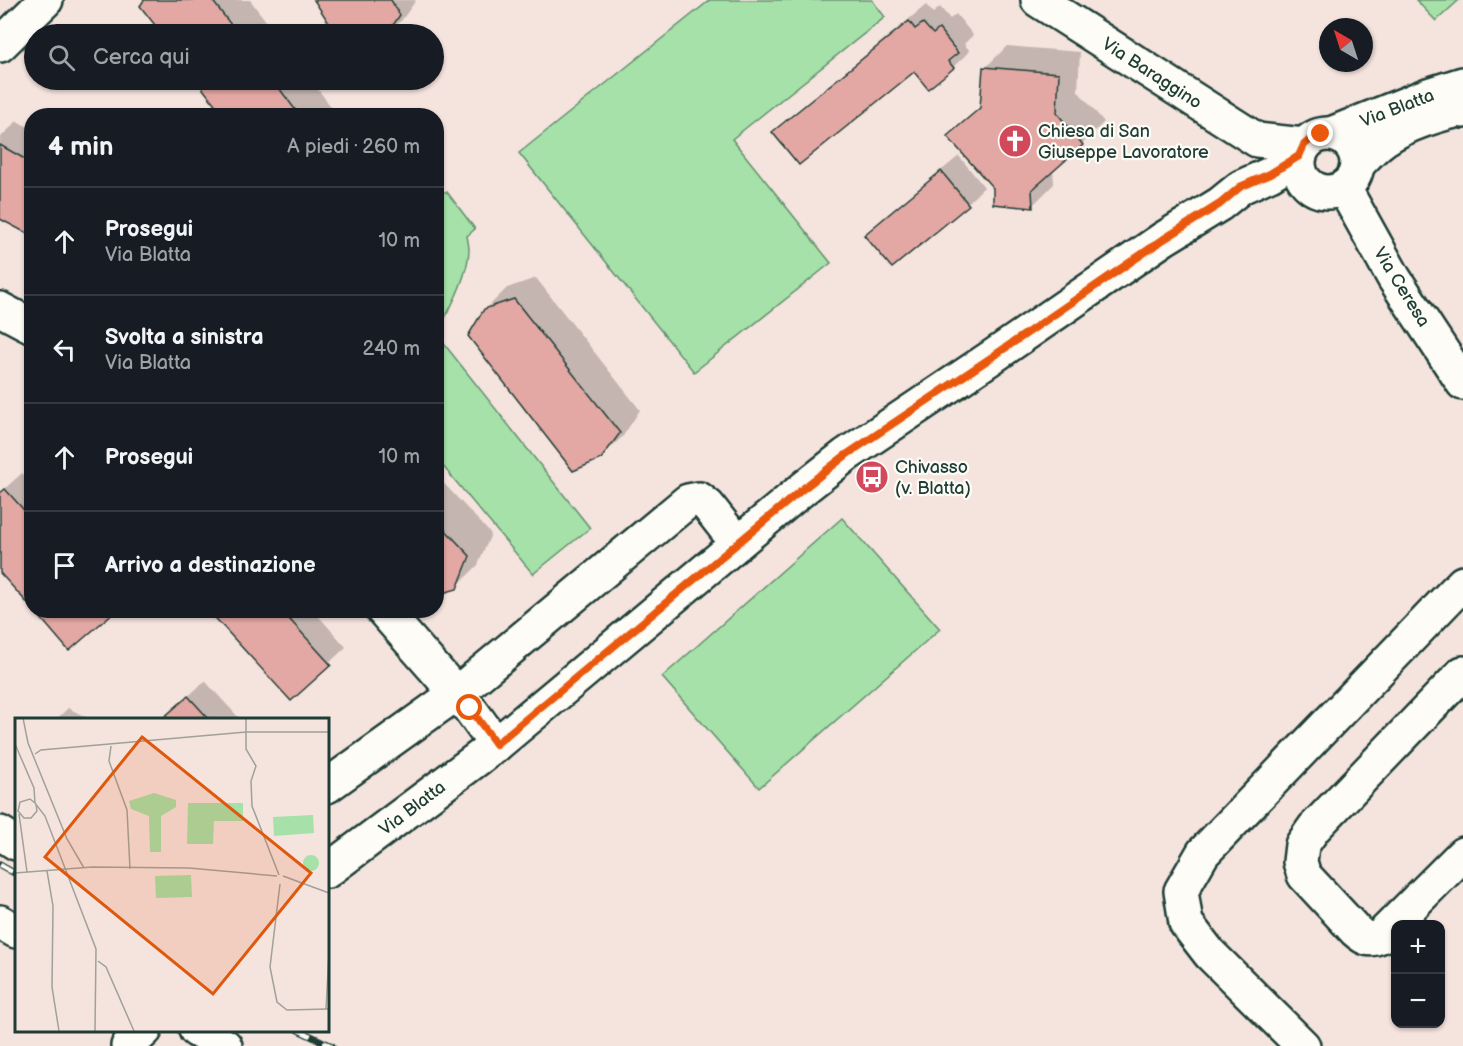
<!DOCTYPE html>
<html lang="it">
<head>
<meta charset="utf-8">
<style>
  :root { --surface:#171b24; --page:#242831; --text:#f1f3f6; --muted:#9ea1a6; --line:#363941 }
  body { margin:0; font-family:"Balsamiq Sans",sans-serif; background:var(--page); color:var(--text) }
  .controls { position:absolute; right:18px; bottom:18px; display:grid; overflow:hidden; border-radius:12px; box-shadow:0 2px 4px #0004 }
  .controls button { width:54px; height:54px; display:grid; place-items:center; padding:0; border:0; border-bottom:2px solid var(--line); background:var(--surface); color:var(--text); font:30px sans-serif }
  .compass { position:absolute; left:1319px; top:18px; width:54px; height:54px; border-radius:50%; background:var(--surface); box-shadow:0 2px 4px #0004; rotate:321deg }
  .stop { position:absolute; width:18px; height:18px; margin:-14px; border:4px solid #ea580c; border-radius:50%; background:#fff }
  .stop.end { background:#ea580c; border-color:#fff; box-shadow:0 2px 6px #0008 }
  .list { margin:0; padding:0; list-style:none }
  h2 { display:flex; justify-content:space-between; align-items:center; height:78px; margin:0; padding:0 24px; font-size:26px }
  h2 small { font-size:20px; font-weight:400; color:var(--muted) }
  .list li { display:grid; grid-template-columns:39px 1fr auto; gap:18px; align-items:center; box-sizing:border-box; height:108px; padding:0 24px; border-top:2px solid var(--line) }
  .list b { display:block; font-size:22px; white-space:nowrap }
  .list p { margin:0; font-size:20px; white-space:nowrap; color:var(--muted) }
  .list em { font-size:20px; font-style:normal; color:var(--muted) }
  .icon { flex:none; width:33px; height:33px; fill:none; stroke:currentColor; stroke-width:2; stroke-linecap:round; stroke-linejoin:round }
  .map { position:relative; flex:none; width:1463px; height:1046px; overflow:hidden }
  .search { position:absolute; background:var(--surface); box-shadow:0 2px 4px #0004; left:24px; top:24px; width:420px; height:66px; display:flex; align-items:center; gap:15px; box-sizing:border-box; padding:0 21px; border-radius:33px; color:var(--muted); font-size:22px }
  .panel { position:absolute; background:var(--surface); box-shadow:0 2px 4px #0004; left:24px; top:108px; width:420px; height:510px; border-radius:24px }
  .map>svg:first-child { display:block }
</style>
</head>
<body>
<div class="map">
<svg width="1463" height="1046" viewBox="0 0 1463 1046">
  <rect width="100%" height="100%" fill="#f5e3de"/>
  <filter id="ink" filterUnits="userSpaceOnUse"><feTurbulence type="fractalNoise" baseFrequency=".0167" numOctaves="2"/><feDisplacementMap in="SourceGraphic" scale="12" xChannelSelector="R" yChannelSelector="G"/><feConvolveMatrix kernelMatrix="1 2 1 2 8 2 1 2 1" color-interpolation-filters="sRGB"/></filter>
  <g filter="url(#ink)">
    <g fill="#a5e1a8" stroke="#628f6e" stroke-width="1.5">
      <path d="M 710,0 L 872,0 L 885,17 L 732,139 L 831,263 L 694,372 L 519,153 Z"/>
      <path d="M 1416,0 L 1459,0 L 1436,21 Z"/>
      <path d="M 437,192 L 447,192 L 475,229 L 467,236 C 468,241 469,246 469,250 C 468,277 450,310 437,332 Z"/>
      <path d="M 437,335 L 590,528 L 533,574 L 437,459 Z"/>
      <path d="M 842,518 L 940,629 L 759,788 L 662,677 Z"/>
    </g>
    <g fill="#0003">
      <path d="M 146,0 L 250,0 L 276,34 L 164,34 L 142,6 Z"/>
      <path d="M 316,0 L 416,0 L 402,20 L 387,34 L 338,34 Z"/>
      <path d="M 926,5 L 933,13 L 940,7 L 950,19 L 956,14 L 973,35 L 964,44 L 970,51 L 953,67 L 914,69 L 774,132 L 791,116 Z"/>
      <path d="M 1007,46 L 1080,52 L 1078,91 L 1104,122 L 1082,144 L 1053,169 L 1054,184 L 1032,206 L 994,187 L 949,136 L 981,106 L 985,68 Z"/>
      <path d="M 198,80 L 311,80 L 338,116 L 226,116 Z"/>
      <path d="M 17,121 L 32,129 L 32,234 L 0,217 L 0,138 Z"/>
      <path d="M 959,156 L 984,187 L 968,203 L 892,266 L 866,235 L 883,218 Z"/>
      <path d="M 536,278 L 640,410 L 623,436 L 600,458 L 485,310 L 507,288 Z"/>
      <path d="M 22,473 L 32,484 L 32,606 L 0,570 L 0,493 Z"/>
      <path d="M 436,475 L 491,534 L 478,565 L 456,587 L 436,593 Z"/>
      <path d="M 210,610 L 313,610 L 346,647 L 291,699 Z"/>
      <path d="M 205,681 L 240,719 L 163,719 Z"/>
      <path d="M 68,708 L 90,719 L 57,719 Z"/>
    </g>
    <g fill="#e3a8a4" stroke="#1f3d34" stroke-width="1.5">
      <path d="M 144,0 L 212,0 L 238,34 L 162,34 L 140,6 Z"/>
      <path d="M 314,0 L 391,0 L 400,15 L 387,34 L 336,34 Z"/>
      <path d="M 909,21 L 915,29 L 923,23 L 933,34 L 939,29 L 958,53 L 948,61 L 954,68 L 928,89 L 914,72 L 799,165 L 772,132 Z"/>
      <path d="M 983,67 L 1059,73 L 1057,113 L 1083,145 L 1032,190 L 1033,208 L 993,204 L 993,188 L 947,136 L 980,108 Z"/>
      <path d="M 196,80 L 273,80 L 300,116 L 224,116 Z"/>
      <path d="M 0,145 L 32,163 L 32,236 L 0,219 Z"/>
      <path d="M 941,171 L 969,205 L 892,268 L 864,235 Z"/>
      <path d="M 514,299 L 620,433 L 601,459 L 573,471 L 468,336 L 484,309 Z"/>
      <path d="M 5,489 L 32,519 L 32,608 L 0,573 L 0,493 Z"/>
      <path d="M 436,520 L 470,556 L 457,589 L 436,595 Z"/>
      <path d="M 34,610 L 112,610 L 114,612 L 69,651 Z"/>
      <path d="M 208,610 L 281,610 L 331,665 L 291,701 Z"/>
      <path d="M 188,696 L 209,719 L 162,719 Z"/>
    </g>
    <g fill="none" stroke-linecap="round" stroke-linejoin="round">
      <g stroke="#1f3d34" stroke-width="38">
        <g id="minor">
          <path d="M 1038,0 L 1257,140 L 1304,145"/>
          <path d="M 0,45 L 46,0"/>
          <circle cx="1328" cy="163" r="29"/>
          <path d="M 1331,134 L 1428,95 L 1463,84"/>
          <path d="M 1357,165 C 1364,158 1370,151 1377,145 C 1398,127 1433,116 1459,110 L 1463,111"/>
          <path d="M 1344,188 L 1394,278 L 1463,383"/>
          <path d="M 0,309 L 32,326"/>
          <path d="M 383,610 L 470,709 L 496,745"/>
          <path d="M 1463,673 L 1314,828 L 1302,845 L 1300,862 L 1304,875 L 1356,931 C 1365,939 1370,941 1381,936 L 1463,854"/>
          <path d="M 327,786 L 457,693 L 688,501 L 699,499 L 708,506 L 737,543"/>
          <path d="M 0,833 L 16,843"/>
          <path d="M 327,871 L 496,745 L 804,488 L 846,455 L 992,357 L 1163,239 L 1220,204 L 1241,187 L 1270,174 L 1299,156"/>
          <path d="M 128,1046 L 145,1030"/>
          <path d="M 1303,1046 L 1210,954 L 1186,923 L 1181,891 L 1203,853 L 1463,583"/>
        </g>
      </g>
      <g stroke="#1f3d34" stroke-width="38">
        <g id="major">
          <path d="M 0,922 L 16,931"/>
          <path d="M 196,1030 L 225,1046"/>
        </g>
      </g>
      <use href="#minor" stroke="#fdfcf7" stroke-width="33"/>
      <use href="#major" stroke="#fdfcf7" stroke-width="33"/>
      <g stroke="#1f3d34" stroke-width="7">
        <g id="rail">
          <path d="M 0,865 L 16,874"/>
          <path d="M 298,1030 L 332,1046"/>
        </g>
      </g>
      <use href="#rail" stroke="#fdfcf7" stroke-width="4.5" stroke-dasharray="14" stroke-linecap="butt"/>
    </g>
  </g>
  <g fill="none" stroke-linecap="round" stroke-linejoin="round" filter="url(#ink)">
    <path stroke="#ea580c" stroke-width="8" d="M 470,708 L 496,744 L 804,488 L 846,455 L 992,357 L 1164,239 L 1220,204 L 1240,187 L 1270,174 L 1299,156 L 1304,145 L 1312,138 L 1321,134"/>
  </g>
  <defs>
    <g id="church-disc" transform="scale(1.725)"><circle r="9.5" fill="#d1495b" stroke="#fdfcf7"/><path d="M-1.2-6h2.4v3.5h3.3v2.4h-3.3V6h-2.4V-.1h-3.3v-2.4h3.3Z" fill="#fff"/></g>
    <g id="bus-disc" transform="scale(1.725)"><circle r="9.5" fill="#d1495b" stroke="#fdfcf7"/><path d="M-5-6H5V4H4V6H2V4H-2V6H-4V4H-5ZM-3.5-4V0h7V-4ZM-3.5 1.2v1.5H-2V1.2ZM2 1.2v1.5H3.5V1.2Z" fill="#fff"/></g>
  </defs>
  <g fill-rule="evenodd">
    <use href="#church-disc" x="1015" y="141"/>
    <use href="#bus-disc" x="872" y="477"/>
  </g>
  <g text-anchor="middle" stroke-width="4.5" stroke-linejoin="round" paint-order="stroke">
    <g font-size="18" fill="#1f3d34" stroke="#fdfcf7">
      <text transform="translate(1152 73) rotate(33)" y="6">Via Baraggino</text>
      <text transform="translate(1397 108) rotate(-21)" y="6">Via Blatta</text>
      <text transform="translate(1402 287) rotate(58)" y="6">Via Ceresa</text>
      <text transform="translate(412 808) rotate(-37)" y="6">Via Blatta</text>
    </g>
    <g font-size="18" fill="#1f3d34" stroke="#fdfcf7" text-anchor="start">
      <text x="1038" y="137">Chiesa di San<tspan x="1038" dy="21">Giuseppe Lavoratore</tspan></text>
      <text x="895" y="473">Chivasso<tspan x="895" dy="21">(v. Blatta)</tspan></text>
    </g>
  </g>
  <g transform="translate(15 718)">
    <rect width="314" height="314" fill="#f5e3de"/>
    <path d="M 139,75 L 161,82 L 161,89 L 146,98 L 146,134 L 135,134 L 134,98 L 116,91 L 114,83 ZM 173,85 L 228,85 L 228,103 L 199,103 L 198,126 L 172,126 ZM 298,97 L 299,115 L 259,118 L 258,99 ZM288 145a8 8 0 1 1 16 0a8 8 0 1 1-16 0ZM 176,157 L 177,179 L 141,180 L 140,158 Z" fill="#a5e1a8"/>
    <path fill="none" stroke="#9fa19a" stroke-width="1.5" d="M 8,0 L 13,25 L 52,121 L 69,150M 231,0 L 231,31 L 241,48 L 236,63 L 237,88 L 264,157M 0,26 L 19,70 L 20,85M 96,28 L 94,43 L 112,92 L 115,151M 20,36 L 26,32 L 231,14 L 314,14M 21,87 L 22,93 L 16,100 L 9,100 L 3,93 L 5,84 L 15,81 L 20,85 L 30,98 L 81,231 L 80,313M 4,96 L 12,154M 32,153 L 38,188 L 37,269 L 44,313M 0,155 L 77,149 L 174,150 L 262,158M 268,158 L 314,175M 265,166 L 255,249 L 262,284 L 272,292 L 314,291M 83,243 L 91,249 L 119,313M 311,291 L 314,234"/>
    <path fill="#de580e" fill-opacity="0.15" stroke="#de580e" stroke-width="3" d="M 127,19 L 296,155 L 198,276 L 30,139 Z"/>
    <rect width="314" height="314" fill="none" stroke="#1f3d34" stroke-width="3"/>
  </g>
</svg>
<div class="controls">
<button>+</button>
<button>−</button>
</div>
<svg class="compass" viewBox="-18 -18 36 36"><path d="M0-13l5 13h-10z" fill="#e53935"/><path d="M0 13l5-13h-10z" fill="#9ea1a6"/></svg>
<div class="stop" style="left:470px;top:708px"></div>
<div class="stop end" style="left:1321px;top:134px"></div>
<div class="search"><svg class="icon" aria-label="search" viewBox="0 0 24 24"><circle cx="10" cy="10" r="6"/><path d="M15 15l6 6"/></svg>Cerca qui</div>
<section class="panel">
<h2>4 min<small>A piedi · 260 m</small></h2>
<ul class="list">
<li><svg class="icon" aria-label="ahead" viewBox="0 0 24 24"><path d="M12 20V5M6 11l6-6 6 6"/></svg><div><b>Prosegui</b><p>Via Blatta</p></div><em>10 m</em></li>
<li><svg class="icon" aria-label="left" viewBox="0 0 24 24"><path d="M17 20v-9H6M10 6l-5 5 5 5"/></svg><div><b>Svolta a sinistra</b><p>Via Blatta</p></div><em>240 m</em></li>
<li><svg class="icon" aria-label="ahead" viewBox="0 0 24 24"><path d="M12 20V5M6 11l6-6 6 6"/></svg><div><b>Prosegui</b></div><em>10 m</em></li>
<li><svg class="icon" aria-label="arrive" viewBox="0 0 24 24"><path d="M6 21V4h12l-3 4 3 4H6"/></svg><div><b>Arrivo a destinazione</b></div></li>
</ul>
</section>
</div>
</body>
</html>
